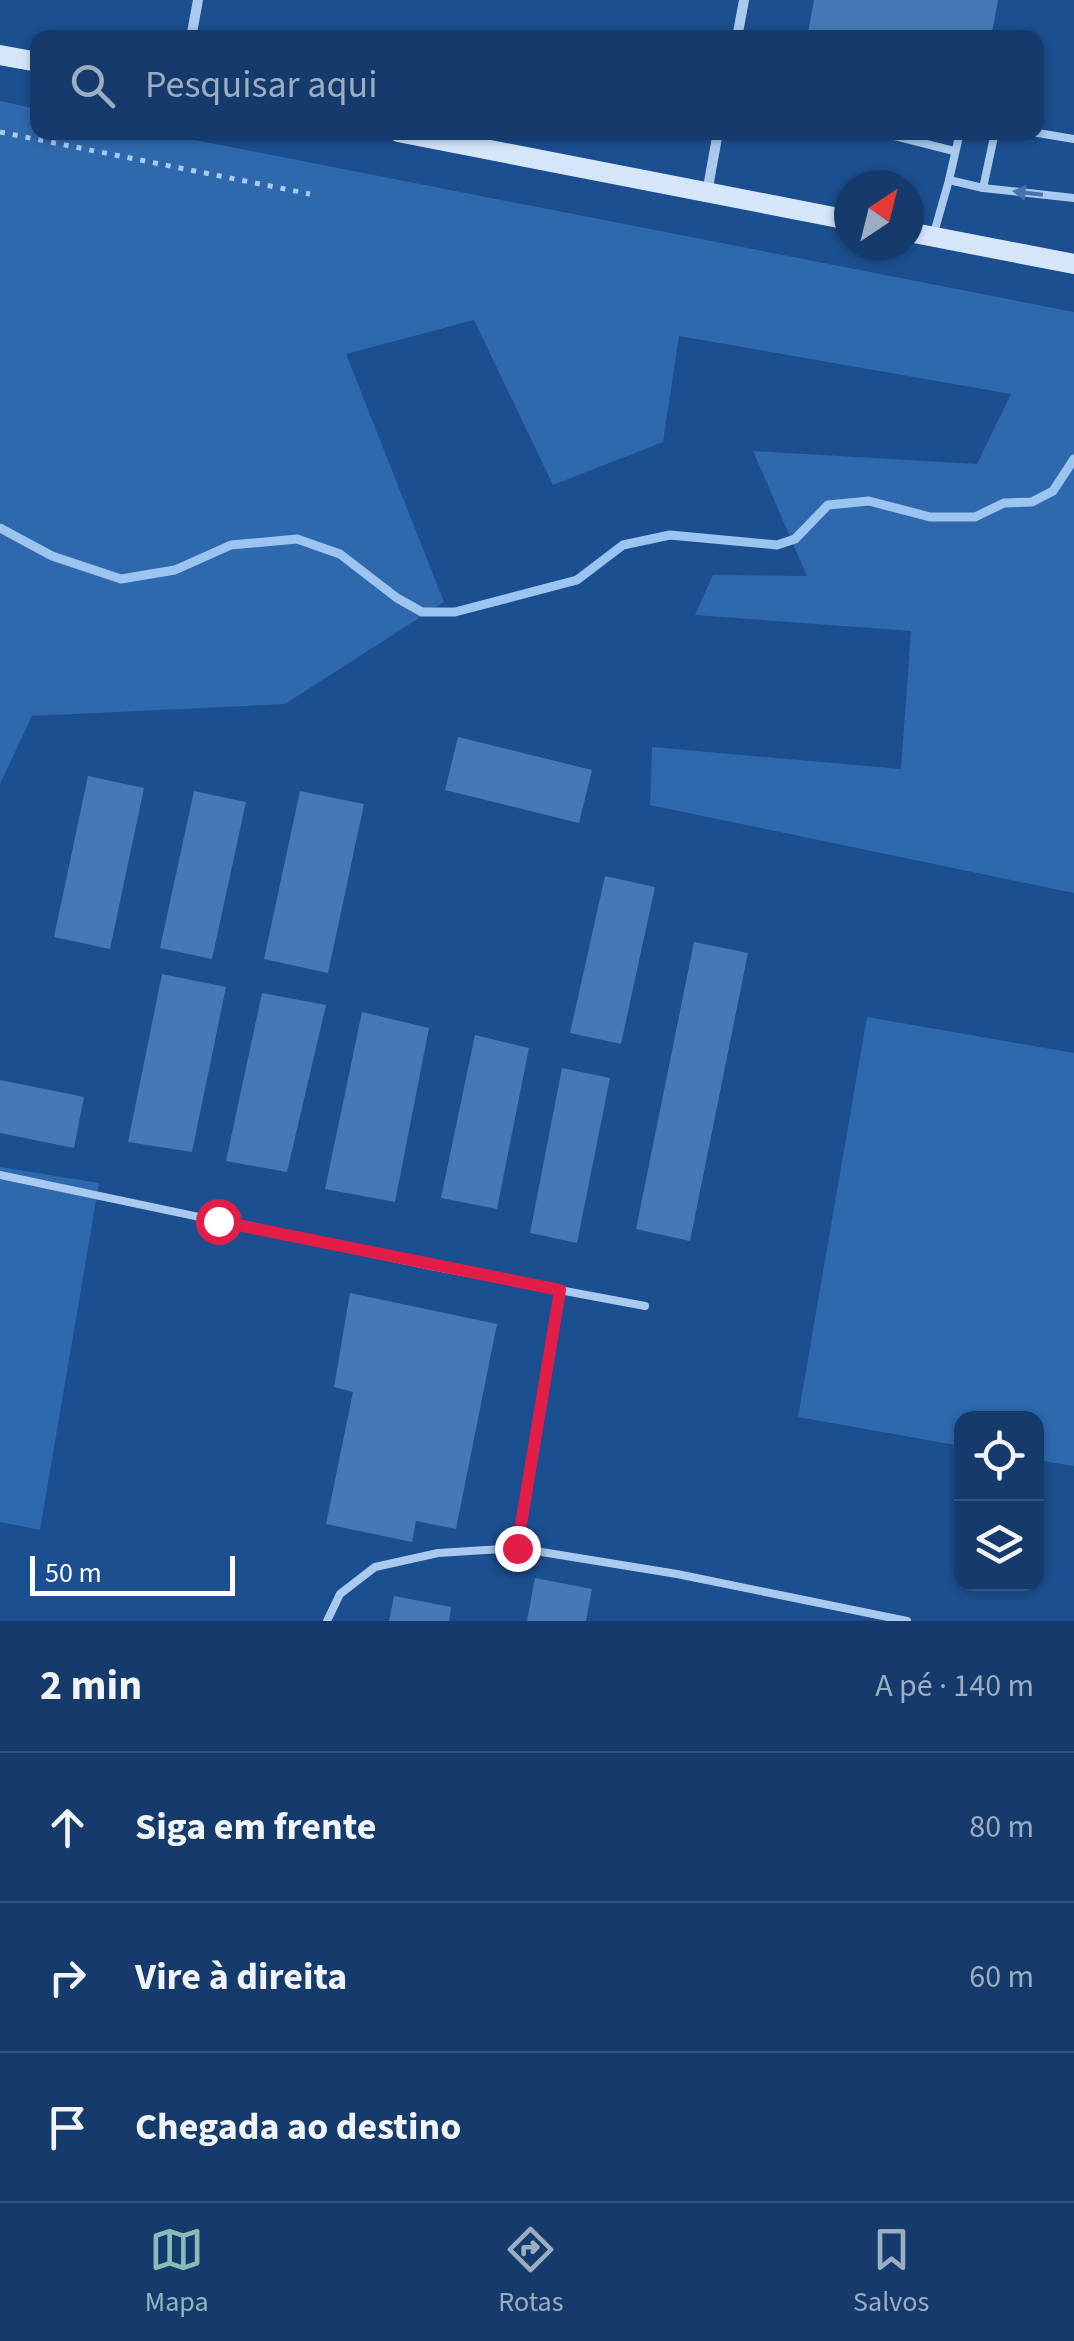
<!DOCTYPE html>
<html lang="pt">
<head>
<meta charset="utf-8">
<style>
  :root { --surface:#143b6b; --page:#1d4271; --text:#f1f3f6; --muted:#9dadc1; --line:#33557e; --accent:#8bbbb9 }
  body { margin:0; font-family:"Source Sans 3",sans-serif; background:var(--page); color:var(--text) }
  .controls { position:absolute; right:30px; bottom:30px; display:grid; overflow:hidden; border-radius:20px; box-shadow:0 2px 8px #0004 }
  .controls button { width:90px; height:90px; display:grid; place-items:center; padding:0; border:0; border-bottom:2px solid var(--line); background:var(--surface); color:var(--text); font:50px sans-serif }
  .compass { position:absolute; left:834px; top:170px; width:90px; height:90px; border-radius:50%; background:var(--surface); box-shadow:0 2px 8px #0004; rotate:35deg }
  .scale { position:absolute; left:30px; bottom:25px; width:205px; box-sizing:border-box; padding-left:10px; border:5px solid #fff; border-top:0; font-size:28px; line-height:35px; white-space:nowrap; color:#fff; -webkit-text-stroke:8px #1b4f8f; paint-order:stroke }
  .stop { position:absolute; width:30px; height:30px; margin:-22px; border:8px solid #e11d48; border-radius:50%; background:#fff }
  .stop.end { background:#e11d48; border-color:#fff; box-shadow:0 2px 10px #0008 }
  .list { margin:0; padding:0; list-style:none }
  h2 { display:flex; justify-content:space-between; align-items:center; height:130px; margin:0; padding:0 40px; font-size:42px }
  h2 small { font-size:32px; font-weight:400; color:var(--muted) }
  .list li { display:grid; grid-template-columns:65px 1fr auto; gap:30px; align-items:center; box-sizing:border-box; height:150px; padding:0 40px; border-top:2px solid var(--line) }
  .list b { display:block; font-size:38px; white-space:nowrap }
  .list em { font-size:32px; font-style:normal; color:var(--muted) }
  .icon { flex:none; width:55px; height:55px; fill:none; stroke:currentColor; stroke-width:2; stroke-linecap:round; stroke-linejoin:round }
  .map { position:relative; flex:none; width:1074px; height:1621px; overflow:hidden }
  .search { position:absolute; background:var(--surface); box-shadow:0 2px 8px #0004; left:30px; right:30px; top:30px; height:110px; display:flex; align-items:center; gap:25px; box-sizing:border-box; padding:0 35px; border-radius:20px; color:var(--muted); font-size:38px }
  .sheet { height:580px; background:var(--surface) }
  nav { display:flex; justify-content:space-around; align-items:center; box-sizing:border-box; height:140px; border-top:2px solid var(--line); background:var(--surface); font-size:28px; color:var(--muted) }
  nav a { display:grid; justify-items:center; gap:5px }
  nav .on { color:var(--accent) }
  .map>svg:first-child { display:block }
</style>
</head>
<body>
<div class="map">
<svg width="1074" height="1621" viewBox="0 0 1074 1621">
  <rect width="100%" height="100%" fill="#1b4f8f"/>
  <g fill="#2e69ad">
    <path d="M 0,101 L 37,109 L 38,132 L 159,133 L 1074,312 L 1074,893 L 650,805 L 652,747 L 901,769 L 911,631 L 695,615 L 713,575 L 807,576 L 753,451 L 977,464 L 1011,394 L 679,336 L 663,442 L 553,485 L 474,320 L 346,354 L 444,602 L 285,704 L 32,716 L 0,784 Z"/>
    <path d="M 867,1017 L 1074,1053 L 1074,1466 L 1037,1460 L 1036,1418 L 962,1418 L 961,1446 L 798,1417 Z"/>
    <path d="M 0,1167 L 99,1183 L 40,1530 L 0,1522 Z"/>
  </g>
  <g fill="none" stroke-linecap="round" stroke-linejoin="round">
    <path stroke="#9cc4f0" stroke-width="9" d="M 0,528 L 52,556 L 121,579 L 175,570 L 231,545 L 297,539 L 340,554 L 397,598 L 422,612 L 455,612 L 577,580 L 623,545 L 670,535 L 777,545 L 795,539 L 828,505 L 869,501 L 930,517 L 975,517 L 1004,503 L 1032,502 L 1053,491 L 1074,459"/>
  </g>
  <g fill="#4478b7">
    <path d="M 814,0 L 998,0 L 991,38 L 807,38 Z"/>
    <path d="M 458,737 L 592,770 L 579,823 L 445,790 Z"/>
    <path d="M 88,776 L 144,788 L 110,949 L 54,937 Z"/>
    <path d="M 194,791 L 246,802 L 212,959 L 160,948 Z"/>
    <path d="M 300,791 L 364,804 L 328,973 L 264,959 Z"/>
    <path d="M 605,876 L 655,887 L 621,1044 L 570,1033 Z"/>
    <path d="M 694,942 L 748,953 L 690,1241 L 636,1229 Z"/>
    <path d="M 162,974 L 226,987 L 192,1152 L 128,1142 Z"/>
    <path d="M 262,993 L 326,1005 L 287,1172 L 226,1161 Z"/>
    <path d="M 362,1012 L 429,1028 L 395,1202 L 325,1189 Z"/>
    <path d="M 475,1035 L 529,1048 L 497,1209 L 441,1198 Z"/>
    <path d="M 562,1068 L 610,1078 L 577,1243 L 530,1233 Z"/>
    <path d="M 0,1080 L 84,1097 L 74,1148 L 0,1133 Z"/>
    <path d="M 350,1293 L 497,1324 L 456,1529 L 416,1521 L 412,1542 L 326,1524 L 353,1392 L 334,1387 Z"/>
    <path d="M 535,1578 L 592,1589 L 586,1621 L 527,1621 Z"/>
    <path d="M 394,1596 L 451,1607 L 449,1621 L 389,1621 Z"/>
  </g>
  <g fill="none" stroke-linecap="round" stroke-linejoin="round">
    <path stroke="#a9c9ee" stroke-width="5" stroke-dasharray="5 8" stroke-linecap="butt" d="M 0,132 L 310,194"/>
    <g stroke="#a9c9ee" stroke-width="8">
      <path d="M 879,132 L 954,151"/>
      <path d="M 960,132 L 949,180 L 983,188 L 1074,198"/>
      <path d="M 1032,132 L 1074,139"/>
      <path d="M 983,188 L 995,132"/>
      <path d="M 934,233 L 949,180"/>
      <path d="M 0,1175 L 436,1267 L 645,1306"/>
      <path d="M 517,1548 L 560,1290"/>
      <path d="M 327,1621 L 340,1594 L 375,1567 L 438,1553 L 517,1548 L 677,1574 L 907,1621"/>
    </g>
    <g stroke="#a9c9ee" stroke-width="10">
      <path d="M 191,38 L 198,0"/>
      <path d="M 737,38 L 744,0"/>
      <path d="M 707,193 L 718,132"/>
    </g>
    <g stroke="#d6e6fa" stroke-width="20">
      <path d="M 0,55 L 38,62"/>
      <path d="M 398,132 L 849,220"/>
      <path d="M 909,232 L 1074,264"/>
    </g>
  </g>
  <defs><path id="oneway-solid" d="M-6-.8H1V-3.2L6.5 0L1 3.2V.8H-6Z" transform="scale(2.5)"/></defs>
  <use fill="#4674ac" href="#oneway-solid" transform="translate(1028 193) rotate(-173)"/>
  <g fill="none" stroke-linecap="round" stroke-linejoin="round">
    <path stroke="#e11d48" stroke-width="12" d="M 218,1221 L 560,1290 L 517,1548"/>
  </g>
</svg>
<div class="controls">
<button><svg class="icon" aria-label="locate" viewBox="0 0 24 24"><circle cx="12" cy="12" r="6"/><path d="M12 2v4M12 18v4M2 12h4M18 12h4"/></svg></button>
<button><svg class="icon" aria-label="layers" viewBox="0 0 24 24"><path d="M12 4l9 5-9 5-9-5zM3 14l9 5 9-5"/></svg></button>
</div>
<svg class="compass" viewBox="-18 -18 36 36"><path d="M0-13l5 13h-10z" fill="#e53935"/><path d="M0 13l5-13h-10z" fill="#9dadc1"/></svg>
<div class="scale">50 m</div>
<div class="stop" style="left:218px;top:1221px"></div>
<div class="stop end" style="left:517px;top:1548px"></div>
<div class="search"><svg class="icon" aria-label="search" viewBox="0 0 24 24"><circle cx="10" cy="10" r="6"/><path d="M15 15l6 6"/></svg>Pesquisar aqui</div>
</div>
<section class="sheet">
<h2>2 min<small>A pé · 140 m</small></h2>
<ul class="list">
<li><svg class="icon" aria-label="ahead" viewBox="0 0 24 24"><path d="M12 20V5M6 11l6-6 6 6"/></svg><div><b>Siga em frente</b></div><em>80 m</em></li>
<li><svg class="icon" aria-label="right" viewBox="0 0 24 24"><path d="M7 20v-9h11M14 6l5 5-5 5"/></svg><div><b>Vire à direita</b></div><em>60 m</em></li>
<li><svg class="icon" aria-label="arrive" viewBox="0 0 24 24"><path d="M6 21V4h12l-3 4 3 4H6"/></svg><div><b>Chegada ao destino</b></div></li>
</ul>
</section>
<nav>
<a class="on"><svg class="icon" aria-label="map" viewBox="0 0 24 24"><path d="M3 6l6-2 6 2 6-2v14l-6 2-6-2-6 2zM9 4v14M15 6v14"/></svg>Mapa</a>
<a><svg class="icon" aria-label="directions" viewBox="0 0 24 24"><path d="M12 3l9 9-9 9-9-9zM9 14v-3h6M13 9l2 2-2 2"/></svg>Rotas</a>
<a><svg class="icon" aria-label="saved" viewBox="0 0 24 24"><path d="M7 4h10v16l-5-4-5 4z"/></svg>Salvos</a>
</nav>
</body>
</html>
